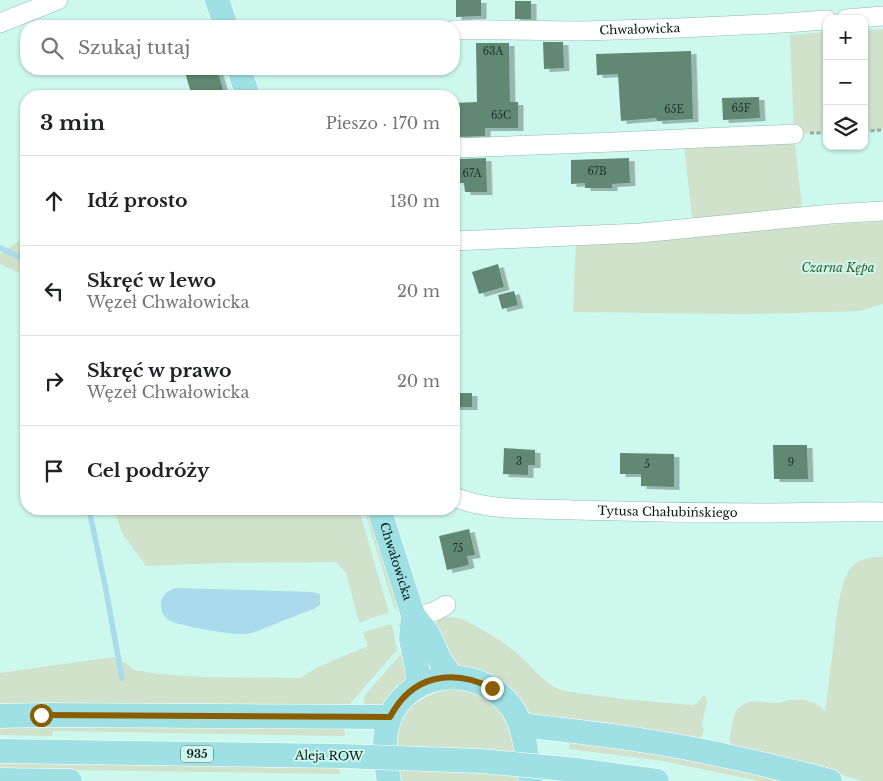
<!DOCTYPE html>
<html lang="pl">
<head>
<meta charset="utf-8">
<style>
  :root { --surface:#fff; --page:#f2f2f2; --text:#202124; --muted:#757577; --line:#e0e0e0 }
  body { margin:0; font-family:"Libre Baskerville",serif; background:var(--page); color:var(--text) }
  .controls { position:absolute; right:15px; top:15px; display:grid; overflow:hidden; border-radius:10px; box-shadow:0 1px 4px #0004 }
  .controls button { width:45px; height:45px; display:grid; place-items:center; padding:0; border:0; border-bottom:1px solid var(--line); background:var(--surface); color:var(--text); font:25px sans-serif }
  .stop { position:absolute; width:15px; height:15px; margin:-11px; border:4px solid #895d00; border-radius:50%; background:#fff }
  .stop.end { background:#895d00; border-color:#fff; box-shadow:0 1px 5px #0008 }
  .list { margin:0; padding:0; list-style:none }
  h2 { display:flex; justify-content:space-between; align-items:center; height:65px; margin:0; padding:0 20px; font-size:21px }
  h2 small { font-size:16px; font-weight:400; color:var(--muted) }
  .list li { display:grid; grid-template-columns:32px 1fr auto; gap:15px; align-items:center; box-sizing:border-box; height:90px; padding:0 20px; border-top:1px solid var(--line) }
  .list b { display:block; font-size:19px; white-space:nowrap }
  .list p { margin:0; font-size:16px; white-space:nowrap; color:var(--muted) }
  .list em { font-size:16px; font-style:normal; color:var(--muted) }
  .icon { flex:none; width:28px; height:28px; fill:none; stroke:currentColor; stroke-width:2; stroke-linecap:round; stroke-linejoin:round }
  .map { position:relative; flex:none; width:883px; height:781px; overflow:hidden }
  .search { position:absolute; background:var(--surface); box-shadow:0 1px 4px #0004; left:20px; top:20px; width:440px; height:55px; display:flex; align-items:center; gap:12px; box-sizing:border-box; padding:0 18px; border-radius:20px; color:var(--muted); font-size:19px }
  .panel { position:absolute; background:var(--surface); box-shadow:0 1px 4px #0004; left:20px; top:90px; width:440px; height:425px; border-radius:20px }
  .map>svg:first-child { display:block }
</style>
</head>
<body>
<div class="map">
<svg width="883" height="781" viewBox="0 0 883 781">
  <defs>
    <filter id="shadow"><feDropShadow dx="5.5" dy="3" stdDeviation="0" flood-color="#0004"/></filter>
  </defs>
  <rect width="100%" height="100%" fill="#cdf8ee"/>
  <g fill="#d0e2cb">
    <path d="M 883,29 L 883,130 L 864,131 L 864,30 Z"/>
    <path d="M 827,32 L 827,133 L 794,134 L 803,217 L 693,225 L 684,146 L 794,134 L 790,35 Z"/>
    <path d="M 883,221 L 883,304 L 860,311 L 749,314 L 573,312 L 576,242 Z"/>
    <path d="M 26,236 L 26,276 L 0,264 L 0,254 Z"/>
    <path d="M 114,509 L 359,509 L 389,613 L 371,618 L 360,623 L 357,615 L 346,573 L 336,562 L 225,563 L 146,566 L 122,533 Z"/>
    <path d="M 364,509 L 369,509 L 399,604 L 395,610 Z"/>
    <path d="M 873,557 L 883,557 L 883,781 L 862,781 L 819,768 L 732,746 C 728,739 730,733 732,727 C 733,719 734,711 741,706 C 753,697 765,704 779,703 C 783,702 786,700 790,700 C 802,698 818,702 825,711 C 828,688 831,665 834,641 C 836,622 839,581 852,566 C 858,560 866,559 873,557 Z"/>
    <path d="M 446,617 L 458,618 L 464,620 C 481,629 499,638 514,651 C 531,664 542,683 563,691 L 622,699 L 692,705 L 697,703 L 703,696 L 705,696 L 707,701 L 702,724 L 704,731 L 702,736 L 699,739 L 532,715 L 452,662 L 435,625 L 440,619 Z"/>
    <path d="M 398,623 L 403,627 L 408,679 C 392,697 389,706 364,708 L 364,696 L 403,652 Z"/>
    <path d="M 390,624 L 392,625 L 397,650 L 348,706 L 0,707 L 0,673 L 113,657 L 127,664 L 134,670 L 160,674 L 201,677 L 300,678 L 320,666 L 368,646 L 363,632 Z"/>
    <path d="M 451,689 C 457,689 464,689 470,691 C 474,692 477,694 481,696 C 513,713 514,749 520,781 L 401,781 C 399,773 396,766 396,758 C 394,718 412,696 451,689 Z"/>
    <path d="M 0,723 L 344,725 L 345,736 L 53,731 L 52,736 L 0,735 Z"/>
    <path d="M 569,738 L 801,781 L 760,781 L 663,761 L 569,749 Z"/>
    <path d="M 0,762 L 339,767 L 340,774 L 0,769 Z"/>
  </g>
  <path fill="#aadbec" d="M 175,588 L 313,592 L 320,594 L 320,605 L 314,609 C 299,614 285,620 270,626 C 262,629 254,633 245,634 C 233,635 178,626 169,620 C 163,616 161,611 161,604 C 161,595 168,591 175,588 Z"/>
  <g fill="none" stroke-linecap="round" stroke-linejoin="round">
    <g stroke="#aadbec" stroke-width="5.5">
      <path d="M 0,248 L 26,260"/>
      <path d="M 89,509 L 105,585 L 122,678"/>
    </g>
  </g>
  <g fill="#608872" filter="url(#shadow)">
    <path d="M 456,0 L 481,0 L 481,16 L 456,17 Z"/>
    <rect x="515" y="1" width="16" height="18"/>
    <path d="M 543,42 L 563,42 L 564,68 L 544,69 Z"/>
    <path d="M 476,43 L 509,43 L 510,102 L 518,102 L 518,128 L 485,128 L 485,136 L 458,137 L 458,128 L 454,128 L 454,103 L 477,102 Z"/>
    <path d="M 691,51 L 693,119 L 657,121 L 656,118 L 621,121 L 618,74 L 597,75 L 596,54 Z"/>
    <path d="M 184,69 L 217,69 L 225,96 L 192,96 Z"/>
    <path d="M 759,97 L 760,118 L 723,120 L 722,98 Z"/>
    <path d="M 486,158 L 487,192 L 465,192 L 464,183 L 458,183 L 458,159 Z"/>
    <path d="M 629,158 L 630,183 L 612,184 L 612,188 L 585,188 L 585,183 L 571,184 L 571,160 Z"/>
    <path d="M 498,264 L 504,287 L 479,294 L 472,272 Z"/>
    <path d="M 514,291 L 518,305 L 502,309 L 498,295 Z"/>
    <rect x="454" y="393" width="18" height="14"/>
    <path d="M 773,445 L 807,445 L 808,479 L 774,479 Z"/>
    <path d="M 504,448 L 535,450 L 535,465 L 528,465 L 528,475 L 503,474 Z"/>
    <path d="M 620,453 L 674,454 L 674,487 L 641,486 L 641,474 L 620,474 Z"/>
    <path d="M 469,529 L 475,555 L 467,556 L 469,565 L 447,570 L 439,536 Z"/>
  </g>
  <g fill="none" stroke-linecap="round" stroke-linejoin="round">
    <g stroke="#91bab1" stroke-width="20">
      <g id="minor">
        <path d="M 846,19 L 883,16"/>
        <path d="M 0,23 L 58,0"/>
        <path id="s1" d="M 454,30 C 497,29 540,31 583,31 C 664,29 746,26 827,20"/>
        <path d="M 454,148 L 614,142 L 794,134"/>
        <path d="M 454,241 L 641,233 L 831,214 L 883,211"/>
        <path id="s2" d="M 454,497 C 490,512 536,508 574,510 C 640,512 706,513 772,513 C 809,513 846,511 883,512"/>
        <path d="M 413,615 C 428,614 432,614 446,605"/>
      </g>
    </g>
    <g stroke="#fff" stroke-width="25">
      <g id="major">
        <path d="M 217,0 L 226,26"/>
        <path d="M 239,69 L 248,96"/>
        <path id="s3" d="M 379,509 L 413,615 L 411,639 L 417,668 L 418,686"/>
        <path d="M 413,615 L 428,634 L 441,662 L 452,677"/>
        <path d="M 0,716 L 41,715 L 390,717"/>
        <path d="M 521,725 C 562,730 604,734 646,741 C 708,750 769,765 830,781"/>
        <path d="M 0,751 L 340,756"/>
        <path d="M 576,770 L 657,781"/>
        <path d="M 0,780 L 70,781"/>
        <path d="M 389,781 C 385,760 382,738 390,717 C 412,667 482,665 512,708 C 525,726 527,759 531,781"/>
      </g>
    </g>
    <g stroke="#8caea6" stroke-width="3" stroke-dasharray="4 2.5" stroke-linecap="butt">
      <path d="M 864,131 L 883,130"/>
      <path d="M 810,133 L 827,133"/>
    </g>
    <use href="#minor" stroke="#fff" stroke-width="19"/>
    <use href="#major" stroke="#9ee0e4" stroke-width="24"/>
    <g stroke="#fff" stroke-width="25" stroke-linecap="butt">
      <path id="major-bridge" d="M 340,756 L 481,761 L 576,770"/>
    </g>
    <use href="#major-bridge" stroke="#9ee0e4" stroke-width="24"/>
  </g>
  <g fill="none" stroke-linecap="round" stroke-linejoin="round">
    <path stroke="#895d00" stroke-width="6" d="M 41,715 L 390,717 C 412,675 452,668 492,688"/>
  </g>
  <g text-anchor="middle" stroke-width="4" stroke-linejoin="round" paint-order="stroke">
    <g font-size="10" fill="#1d332c">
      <text x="493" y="55">63A</text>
      <text x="741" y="112">65F</text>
      <text x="674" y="113">65E</text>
      <text x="501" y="119">65C</text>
      <text x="597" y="175">67B</text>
      <text x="472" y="177">67A</text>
      <text x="519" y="465">3</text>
      <text x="791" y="466">9</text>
      <text x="647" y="468">5</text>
      <text x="458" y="552">75</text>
    </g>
    <rect fill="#cdf8ee" stroke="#425a55" stroke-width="1" x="181" y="745.5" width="32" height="17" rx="4"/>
    <g font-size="11" font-weight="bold" fill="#071714">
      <text x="197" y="758">935</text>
    </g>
    <g font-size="12" fill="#071714" stroke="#cdf8ee">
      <text dy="4" stroke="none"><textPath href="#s1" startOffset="186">Chwałowicka</textPath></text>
      <text dy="4" stroke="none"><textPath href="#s2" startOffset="215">Tytusa Chałubińskiego</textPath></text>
      <text dy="4" stroke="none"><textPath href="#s3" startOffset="55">Chwałowicka</textPath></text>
      <text transform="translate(329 756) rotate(1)" y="4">Aleja ROW</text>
    </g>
    <g font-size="12" font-style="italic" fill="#375c2c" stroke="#cdf8ee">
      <text x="838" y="272">Czarna Kępa</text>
    </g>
  </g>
</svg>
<div class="controls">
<button>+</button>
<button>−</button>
<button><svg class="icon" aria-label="layers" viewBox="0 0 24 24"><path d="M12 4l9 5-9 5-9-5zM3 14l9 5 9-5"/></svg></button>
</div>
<div class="stop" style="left:41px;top:715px"></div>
<div class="stop end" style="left:492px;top:688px"></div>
<div class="search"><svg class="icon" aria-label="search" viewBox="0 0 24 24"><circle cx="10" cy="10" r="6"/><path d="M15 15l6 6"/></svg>Szukaj tutaj</div>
<section class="panel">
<h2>3 min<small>Pieszo · 170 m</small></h2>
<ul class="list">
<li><svg class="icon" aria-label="ahead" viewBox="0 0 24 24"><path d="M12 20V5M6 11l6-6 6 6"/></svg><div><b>Idź prosto</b></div><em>130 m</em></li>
<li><svg class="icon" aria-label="left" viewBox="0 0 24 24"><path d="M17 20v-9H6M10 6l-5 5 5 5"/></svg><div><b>Skręć w lewo</b><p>Węzeł Chwałowicka</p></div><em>20 m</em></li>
<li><svg class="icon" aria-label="right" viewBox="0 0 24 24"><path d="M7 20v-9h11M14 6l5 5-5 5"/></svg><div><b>Skręć w prawo</b><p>Węzeł Chwałowicka</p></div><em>20 m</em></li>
<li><svg class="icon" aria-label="arrive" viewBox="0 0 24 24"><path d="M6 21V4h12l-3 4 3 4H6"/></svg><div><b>Cel podróży</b></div></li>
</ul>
</section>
</div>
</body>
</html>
